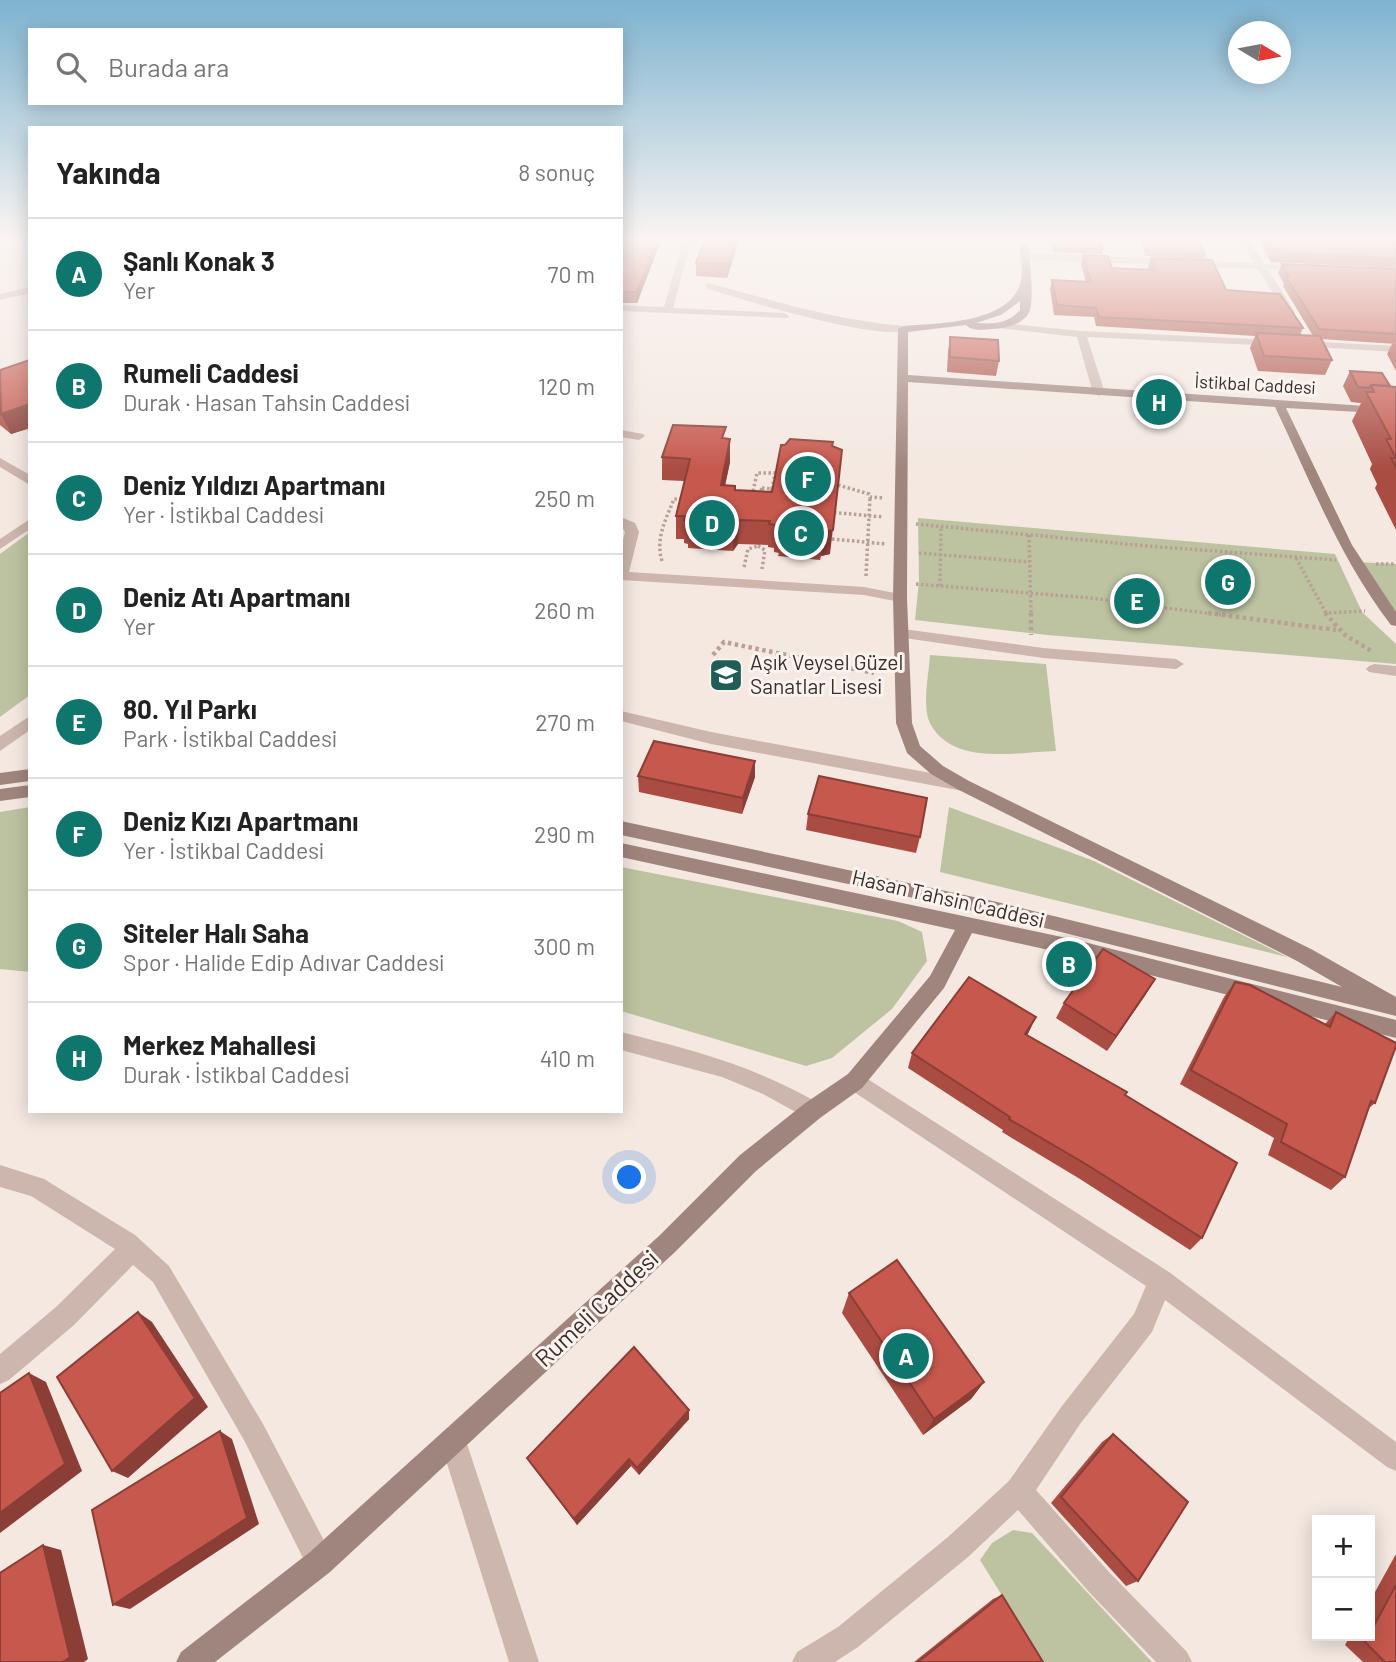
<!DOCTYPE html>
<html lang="tr">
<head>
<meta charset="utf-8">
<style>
  :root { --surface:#fff; --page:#f2f2f2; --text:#222; --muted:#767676; --line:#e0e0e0; --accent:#0f766e }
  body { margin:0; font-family:Barlow,sans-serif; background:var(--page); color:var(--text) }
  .controls { position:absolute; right:21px; bottom:21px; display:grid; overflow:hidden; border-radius:0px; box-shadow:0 4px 18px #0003 }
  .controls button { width:63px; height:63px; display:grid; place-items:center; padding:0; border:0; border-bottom:2px solid var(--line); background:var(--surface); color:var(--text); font:35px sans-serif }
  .compass { position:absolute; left:1228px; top:21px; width:63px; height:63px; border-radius:50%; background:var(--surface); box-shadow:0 4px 18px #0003; rotate:100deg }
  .you { position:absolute; left:630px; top:1178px; width:24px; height:24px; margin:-18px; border:5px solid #fff; border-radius:50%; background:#1a73e8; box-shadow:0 0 0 10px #1a73e833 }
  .badge { display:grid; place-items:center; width:46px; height:46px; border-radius:50%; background:var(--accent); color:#fff; font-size:23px; font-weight:700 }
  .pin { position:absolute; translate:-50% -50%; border:4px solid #fff; box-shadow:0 2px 7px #0006 }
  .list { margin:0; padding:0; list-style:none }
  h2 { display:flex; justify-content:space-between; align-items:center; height:91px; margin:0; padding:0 28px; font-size:30px }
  h2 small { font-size:23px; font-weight:400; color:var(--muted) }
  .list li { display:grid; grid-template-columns:46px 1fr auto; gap:21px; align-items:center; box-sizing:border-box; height:112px; padding:0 28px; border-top:2px solid var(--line) }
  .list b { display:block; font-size:26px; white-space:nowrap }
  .list p { margin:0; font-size:23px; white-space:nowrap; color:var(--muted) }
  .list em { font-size:23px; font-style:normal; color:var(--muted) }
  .icon { flex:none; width:38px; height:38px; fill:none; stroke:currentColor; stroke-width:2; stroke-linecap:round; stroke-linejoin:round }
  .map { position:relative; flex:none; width:1396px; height:1662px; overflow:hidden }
  .search { position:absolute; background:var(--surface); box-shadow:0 4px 18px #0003; left:28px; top:28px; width:595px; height:77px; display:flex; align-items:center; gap:18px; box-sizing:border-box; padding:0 24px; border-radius:0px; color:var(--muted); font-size:26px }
  .panel { position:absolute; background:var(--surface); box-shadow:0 4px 18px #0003; left:28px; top:126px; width:595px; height:987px; border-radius:0px }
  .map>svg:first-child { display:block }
</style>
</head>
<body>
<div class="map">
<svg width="1396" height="1662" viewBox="0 0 1396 1662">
  <rect width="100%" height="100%" fill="#f4e8e1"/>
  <g fill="#bdc3a1">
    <path d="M 918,518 L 1335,554 L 1362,612 L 1396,644 L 1396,664 L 1047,635 L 915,620 L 919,581 Z"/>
    <path d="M 30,532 L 30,695 L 0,717 L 0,554 Z"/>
    <path d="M 1356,562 L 1396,564 L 1396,621 Z"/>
    <path d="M 930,655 L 1046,664 L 1056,751 C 1018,752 954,766 931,725 C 921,707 929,675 930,655 Z"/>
    <path d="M 30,807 L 30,972 L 0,969 L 0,812 Z"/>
    <path d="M 949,807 L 1094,861 L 1287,957 L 940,872 Z"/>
    <path d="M 621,867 L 898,921 L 922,932 L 927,961 L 892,1009 L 832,1058 L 806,1066 L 621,1011 Z"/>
    <path d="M 1013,1530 L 1032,1533 L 1152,1662 L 1043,1662 L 980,1560 L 992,1543 Z"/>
  </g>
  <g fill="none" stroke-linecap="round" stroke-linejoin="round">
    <g stroke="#b8a097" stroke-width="3.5" stroke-dasharray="2.5 2.5" stroke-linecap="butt">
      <path d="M 838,485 L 869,494 L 870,497 L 884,498"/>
      <path d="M 762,488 L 772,489 L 771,492 L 768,494 L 761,491 Z"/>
      <path d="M 772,489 L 775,474"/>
      <path d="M 752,496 L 757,473 L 775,473"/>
      <path d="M 829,512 L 883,517"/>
      <path d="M 916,524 L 1147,546 L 1336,560"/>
      <path d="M 1029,535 L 1031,615"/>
      <path d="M 832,539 L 886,544"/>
      <path d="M 758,546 L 765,550 L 762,569"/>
      <path d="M 919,553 L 1029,562"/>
      <path d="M 1296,558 L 1327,615"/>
      <path d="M 662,561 C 655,539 666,519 674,499 L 683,499"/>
      <path d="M 1376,564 L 1396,564"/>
      <path d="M 744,567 L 748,549 L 758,546 L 759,539"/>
      <path d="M 866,576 L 870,497"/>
      <path d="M 916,584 L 1091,598 L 1221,615"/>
      <path d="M 940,586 L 941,528"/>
      <path d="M 1324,613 L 1365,611"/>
    </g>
    <g stroke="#b8a097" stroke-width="4.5" stroke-dasharray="3.5 3.5" stroke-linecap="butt">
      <path d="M 1031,613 L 1031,635"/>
      <path d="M 1208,613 L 1336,630"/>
      <path d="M 1325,613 L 1345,635 L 1373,652"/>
      <path d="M 713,655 L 724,642 L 874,673"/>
    </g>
    <path fill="#ccb6ad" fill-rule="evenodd" d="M 1116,238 L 1121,238 L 1123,241 L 1118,242 Z"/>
    <g fill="#ccb6ad" fill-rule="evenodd">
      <path d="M 684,238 L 692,238 L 673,308 L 784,313 L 789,316 L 788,318 L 621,311 L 621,305 L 664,307 Z"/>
      <path d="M 1239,238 L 1247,238 L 1264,264 L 1305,266 L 1305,270 L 1302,271 L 1268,269 L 1295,312 L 1294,314 L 1286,314 L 1258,269 L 1026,259 L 1021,256 L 1026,253 L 1254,263 Z"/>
      <path d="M 709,283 C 774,301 835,320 903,326 L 908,329 C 885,344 737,298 706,288 L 706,284 Z"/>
      <path d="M 30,287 L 30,293 L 0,300 L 0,294 Z"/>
      <path d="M 1002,323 L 1081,331 L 1275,340 L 1280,343 L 1275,346 L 1087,337 L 1105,393 L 1099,396 L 1093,393 L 1077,337 L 998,328 L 997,326 Z"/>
      <path d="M 1303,341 L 1396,346 L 1396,352 L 1299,346 L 1298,344 Z"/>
      <path d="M 621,430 L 643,434 L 645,436 L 639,440 L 621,437 Z"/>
      <path d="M 0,458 L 30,475 L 30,485 L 0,467 Z"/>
      <path d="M 621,517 L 635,523 L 639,532 L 629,572 L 864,587 L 905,595 L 907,598 L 900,602 L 864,595 L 621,580 L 621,548 L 625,532 L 621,526 Z"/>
      <path d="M 30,519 L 30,529 L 0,549 L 0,539 Z"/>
      <path d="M 903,629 L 1043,648 L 1176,659 L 1184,664 L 1176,669 L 1043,658 L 898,637 L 896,634 Z"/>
      <path d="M 1374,664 L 1396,666 L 1396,676 L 1369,672 L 1366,669 L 1369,666 Z"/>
      <path d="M 621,711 L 711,732 L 963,779 L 971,785 L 963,791 L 711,744 L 621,721 Z"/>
      <path d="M 30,716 L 30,730 L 0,751 L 0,736 Z"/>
      <path d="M 621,1032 C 696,1051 752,1065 820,1104 L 823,1111 L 820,1118 L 812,1121 L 763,1094 L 722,1077 L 621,1050 Z"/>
      <path d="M 855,1071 L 1169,1272 L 1396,1442 L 1396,1471 L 1387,1467 L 1165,1300 L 1152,1332 L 1080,1424 L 1036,1490 L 1109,1572 L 1187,1652 L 1192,1662 L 1156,1662 L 1089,1592 L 1018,1510 L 968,1557 L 858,1647 L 835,1662 L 792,1662 L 797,1652 L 838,1627 L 948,1537 L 1009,1481 L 1062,1406 L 1134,1314 L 1146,1286 L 848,1088 L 844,1081 L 848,1074 Z"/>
      <path d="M 0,1165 L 44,1179 L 135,1235 L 169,1266 L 263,1424 L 330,1552 L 334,1562 L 330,1572 L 320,1576 L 310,1572 L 245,1442 L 153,1282 L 133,1265 L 74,1325 L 9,1380 L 0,1384 L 0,1354 L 56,1307 L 115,1249 L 31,1196 L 0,1187 Z"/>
      <path d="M 453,1428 L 462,1432 L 466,1441 L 539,1662 L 509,1662 L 440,1441 L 444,1432 Z"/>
    </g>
    <g fill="#a0857e" fill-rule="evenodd">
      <path d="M 1018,238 L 1026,238 C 1030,252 1034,296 1030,310 C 1025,324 1005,329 992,329 C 983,330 971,331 966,325 L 908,332 L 908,375 L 1396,408 L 1396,414 L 1286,408 L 1352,545 L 1396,612 L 1396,626 L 1391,625 C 1340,559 1311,482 1275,407 L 908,382 L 907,598 L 912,723 L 920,746 L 943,766 L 969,781 L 1311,949 L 1396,997 L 1396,1016 L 997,916 L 621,835 L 621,821 L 997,902 L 1342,987 L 1297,961 L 957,789 L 931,774 L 907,753 L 896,723 L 893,598 L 898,329 L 903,326 C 936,323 1004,324 1019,287 C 1025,273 1020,252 1018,238 ZM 1020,301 L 1020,310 C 1008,324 993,324 976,323 L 1001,315 Z"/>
      <path d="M 30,769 L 30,781 L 0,785 L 0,773 Z"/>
      <path d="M 30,785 L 30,797 L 0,801 L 0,789 Z"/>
      <path d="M 621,843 L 1076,940 L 1396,1020 L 1396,1038 L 1076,956 L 972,933 L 944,988 L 862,1088 L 820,1118 L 756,1171 L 675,1252 L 330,1572 L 215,1662 L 176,1662 L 181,1652 L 310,1552 L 659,1236 L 740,1155 L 804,1104 L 848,1074 L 930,976 L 955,930 L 621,857 Z"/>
    </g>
  </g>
  <g fill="#aa4c42">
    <path d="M 621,238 L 662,238 L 637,303 L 621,303 Z"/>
    <path d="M 740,238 L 727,278 L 696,276 L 696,263 Z"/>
    <path d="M 1050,238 L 1115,238 L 1114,240 L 1100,240 L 1103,249 L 1102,254 L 1053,252 Z"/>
    <path d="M 1123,238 L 1203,238 L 1204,241 L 1202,245 L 1201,245 L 1205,254 L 1204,259 L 1145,256 L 1142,242 L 1125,241 Z"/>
    <path d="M 1258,238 L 1396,238 L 1396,268 L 1271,262 Z"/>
    <path d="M 1083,255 L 1112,268 L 1149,269 L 1148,267 L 1151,258 L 1226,290 L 1303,328 L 1300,335 L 1313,336 L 1283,286 L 1284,284 L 1278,273 L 1282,264 L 1396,269 L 1396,344 L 1321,339 L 1332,360 L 1325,375 L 1258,371 L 1250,348 L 1255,336 L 1096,326 L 1094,317 L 1054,315 L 1050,289 L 1052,280 L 1086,282 L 1081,264 Z"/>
    <path d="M 950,337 L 999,361 L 996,376 L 947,372 L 948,351 Z"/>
    <path d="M 1392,344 L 1396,344 L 1396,371 L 1387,354 Z"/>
    <path d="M 30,360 L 30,428 L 11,434 L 0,425 L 0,370 Z"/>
    <path d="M 1350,371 L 1390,386 L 1396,387 L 1396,530 L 1375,488 L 1377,484 L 1370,469 L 1372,464 L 1352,421 L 1361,403 L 1351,402 L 1343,386 Z"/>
    <path d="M 726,438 L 730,439 L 730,462 L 725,486 L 735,486 L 735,490 L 772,492 L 781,445 L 830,554 L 821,556 L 820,560 L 778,556 L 779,553 L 774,552 L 774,548 L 768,547 L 768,545 L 738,544 L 733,551 L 688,548 L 688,544 L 684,543 L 684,539 L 676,539 L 676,516 L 684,481 L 662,480 L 662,457 Z"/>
    <path d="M 755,761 L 755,777 L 742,814 L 639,792 L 638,776 Z"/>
    <path d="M 808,814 L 920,837 L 916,853 L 806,830 Z"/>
    <path d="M 1235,982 L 1325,1024 L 1336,1012 L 1375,1103 L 1368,1109 L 1345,1177 L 1331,1190 L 1268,1155 L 1274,1138 L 1180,1084 L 1224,997 Z"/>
    <path d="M 1146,994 L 1107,1051 L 1056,1018 L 1064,1003 Z"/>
    <path d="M 1029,1032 L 1027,1035 L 1125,1095 L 1202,1238 L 1190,1250 L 1080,1179 L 1002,1132 L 1003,1130 L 908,1068 L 912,1053 Z"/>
    <path d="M 849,1293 L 984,1382 L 971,1399 L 923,1435 L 842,1313 Z"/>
    <path d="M 689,1410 L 689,1419 L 639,1475 L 631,1466 L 577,1525 L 527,1458 Z"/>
    <path d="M 1113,1434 L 1138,1581 L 1126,1586 L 1051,1503 L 1102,1442 Z"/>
    <path d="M 1396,1554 L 1396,1662 L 1363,1662 L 1345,1645 L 1350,1636 L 1370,1636 L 1370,1601 Z"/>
    <path d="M 1002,1595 L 1043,1662 L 914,1662 L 993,1599 Z"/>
  </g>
  <g fill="#8b3e36">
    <path d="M 658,238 L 662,238 L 637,303 L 637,292 Z"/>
    <path d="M 736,238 L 740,238 L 727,278 L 727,264 Z"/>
    <path d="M 30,404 L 30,428 L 11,434 L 1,414 Z"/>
    <path d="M 730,439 L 730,462 L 720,508 L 721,485 Z"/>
    <path d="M 842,450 L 830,554 L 821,556 L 823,533 Z"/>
    <path d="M 622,458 L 623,474 L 621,479 L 621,461 Z"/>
    <path d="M 739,520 L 738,544 L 733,551 L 734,528 Z"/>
    <path d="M 755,761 L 755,777 L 742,814 L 743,798 Z"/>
    <path d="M 1155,979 L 1146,994 L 1107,1051 L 1116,1036 Z"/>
    <path d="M 1036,1017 L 1029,1032 L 1018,1048 L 1025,1034 Z"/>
    <path d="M 138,1312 L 152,1322 L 208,1407 L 128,1478 L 112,1471 Z"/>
    <path d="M 29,1373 L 46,1382 L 82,1471 L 0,1533 L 0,1513 Z"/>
    <path d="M 984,1382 L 971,1399 L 923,1435 L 934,1419 Z"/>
    <path d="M 689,1410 L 689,1419 L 639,1475 L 637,1468 Z"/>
    <path d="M 220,1431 L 232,1439 L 259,1524 L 130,1609 L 113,1605 Z"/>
    <path d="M 629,1459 L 631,1466 L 577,1525 L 574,1519 Z"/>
    <path d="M 43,1545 L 61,1550 L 88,1659 L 84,1662 L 63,1662 Z"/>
  </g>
  <g fill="#c6584d" stroke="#8b3e36" stroke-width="2">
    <path d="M 621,238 L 658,238 L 637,292 L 621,292 Z"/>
    <path d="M 705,238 L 736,238 L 727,264 L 696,263 Z"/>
    <path d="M 1052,238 L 1099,238 L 1103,249 L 1054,247 Z"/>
    <path d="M 1143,238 L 1203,238 L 1204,241 L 1199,240 L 1205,254 L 1147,251 Z"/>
    <path d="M 1267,238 L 1396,238 L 1396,259 L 1275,252 Z"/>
    <path d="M 1083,255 L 1108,256 L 1112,268 L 1155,270 L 1151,258 L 1212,260 L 1226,290 L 1280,294 L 1303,328 L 1099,317 L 1096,308 L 1057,305 L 1052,280 L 1091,282 Z"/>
    <path d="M 1282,264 L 1396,269 L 1396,334 L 1319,329 L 1286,277 L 1289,277 Z"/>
    <path d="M 1256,333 L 1320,336 L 1332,360 L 1264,356 Z"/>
    <path d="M 950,337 L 998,340 L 999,361 L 950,357 Z"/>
    <path d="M 30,360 L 30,404 L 1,414 L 0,370 Z"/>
    <path d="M 1350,371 L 1382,373 L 1390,386 L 1371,385 L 1369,388 L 1358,387 Z"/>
    <path d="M 1371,385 L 1396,387 L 1396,467 L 1391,458 L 1396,458 L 1386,439 L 1391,439 L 1366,392 L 1374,392 Z"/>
    <path d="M 673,425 L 726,427 L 722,438 L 730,439 L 721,485 L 735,486 L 735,490 L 772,492 L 781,445 L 785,445 L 790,439 L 833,442 L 832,446 L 842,450 L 833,530 L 823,533 L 823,537 L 780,533 L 781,529 L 775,529 L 776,525 L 769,524 L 770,521 L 739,520 L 734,528 L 688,525 L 689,521 L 684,520 L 685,516 L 676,516 L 690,459 L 662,457 Z"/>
    <path d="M 654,741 L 755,761 L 743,798 L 638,776 Z"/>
    <path d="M 819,776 L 927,798 L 920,837 L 808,814 Z"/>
    <path d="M 1103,949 L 1155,979 L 1116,1036 L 1064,1003 Z"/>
    <path d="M 969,977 L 1036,1017 L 1025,1034 L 1127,1092 L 1125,1095 L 1237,1163 L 1202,1238 L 1089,1166 L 1009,1119 L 1010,1117 L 912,1053 Z"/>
    <path d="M 1235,982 L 1250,985 L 1330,1027 L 1336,1012 L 1396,1043 L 1396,1046 L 1375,1103 L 1371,1101 L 1345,1177 L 1281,1142 L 1287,1124 L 1191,1070 Z"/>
    <path d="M 897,1260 L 984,1382 L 934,1419 L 849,1293 Z"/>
    <path d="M 138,1312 L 195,1398 L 112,1471 L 57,1377 Z"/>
    <path d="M 634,1347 L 689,1410 L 637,1468 L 629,1459 L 574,1519 L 527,1458 Z"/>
    <path d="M 29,1373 L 65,1464 L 0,1513 L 0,1393 Z"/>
    <path d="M 220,1431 L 247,1518 L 113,1605 L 92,1510 Z"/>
    <path d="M 1113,1434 L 1188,1502 L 1138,1581 L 1061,1497 Z"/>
    <path d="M 43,1545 L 70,1657 L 63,1662 L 0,1662 L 0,1573 Z"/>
    <path d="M 1396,1585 L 1396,1662 L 1385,1662 L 1365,1642 L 1368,1636 L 1370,1636 L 1370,1633 Z"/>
    <path d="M 1002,1595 L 1043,1662 L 918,1662 Z"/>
  </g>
  <linearGradient id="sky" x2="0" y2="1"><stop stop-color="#7eb3d0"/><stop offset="0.51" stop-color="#faf5f2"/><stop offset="1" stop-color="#faf5f2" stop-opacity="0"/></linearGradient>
  <rect width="1396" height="470" fill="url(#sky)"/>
  <defs>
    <g id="school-square" transform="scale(1.75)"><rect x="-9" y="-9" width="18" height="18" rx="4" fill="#205d57" stroke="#fbf3ee"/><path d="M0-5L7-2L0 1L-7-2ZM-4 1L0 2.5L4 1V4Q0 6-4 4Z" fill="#fff"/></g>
  </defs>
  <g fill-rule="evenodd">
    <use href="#school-square" x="726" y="675"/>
  </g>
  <g text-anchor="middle" stroke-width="6" stroke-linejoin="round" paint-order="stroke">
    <g font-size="18" fill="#3b2e2b" stroke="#fbf3ee">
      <text transform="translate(1255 385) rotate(3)" y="6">İstikbal Caddesi</text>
    </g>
    <g font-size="21" fill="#3b2e2b" stroke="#fbf3ee" text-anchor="start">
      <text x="750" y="670">Aşık Veysel Güzel<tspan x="750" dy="24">Sanatlar Lisesi</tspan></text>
    </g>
    <g font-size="21" fill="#3b2e2b" stroke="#fbf3ee">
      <text transform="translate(948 899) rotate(13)" y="7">Hasan Tahsin Caddesi</text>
    </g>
    <g font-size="24" fill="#3b2e2b" stroke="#fbf3ee">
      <text transform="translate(597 1309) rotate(-43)" y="8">Rumeli Caddesi</text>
    </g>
  </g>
</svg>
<div class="controls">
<button>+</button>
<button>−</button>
</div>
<svg class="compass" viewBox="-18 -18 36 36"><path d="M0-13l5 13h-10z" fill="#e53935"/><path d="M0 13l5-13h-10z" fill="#767676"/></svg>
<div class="you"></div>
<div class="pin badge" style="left:906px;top:1356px">A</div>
<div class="pin badge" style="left:1069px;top:964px">B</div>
<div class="pin badge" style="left:801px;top:533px">C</div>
<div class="pin badge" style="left:712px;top:523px">D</div>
<div class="pin badge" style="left:1137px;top:601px">E</div>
<div class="pin badge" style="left:808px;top:479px">F</div>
<div class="pin badge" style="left:1228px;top:582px">G</div>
<div class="pin badge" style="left:1159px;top:402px">H</div>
<div class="search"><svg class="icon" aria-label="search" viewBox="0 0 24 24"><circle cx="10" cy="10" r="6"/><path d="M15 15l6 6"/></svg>Burada ara</div>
<section class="panel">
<h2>Yakında<small>8 sonuç</small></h2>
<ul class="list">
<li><span class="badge">A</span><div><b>Şanlı Konak 3</b><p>Yer</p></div><em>70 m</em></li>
<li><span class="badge">B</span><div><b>Rumeli Caddesi</b><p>Durak · Hasan Tahsin Caddesi</p></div><em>120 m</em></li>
<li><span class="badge">C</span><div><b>Deniz Yıldızı Apartmanı</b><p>Yer · İstikbal Caddesi</p></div><em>250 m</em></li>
<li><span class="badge">D</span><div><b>Deniz Atı Apartmanı</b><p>Yer</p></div><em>260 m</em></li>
<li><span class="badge">E</span><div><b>80. Yıl Parkı</b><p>Park · İstikbal Caddesi</p></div><em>270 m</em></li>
<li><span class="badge">F</span><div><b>Deniz Kızı Apartmanı</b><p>Yer · İstikbal Caddesi</p></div><em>290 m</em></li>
<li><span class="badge">G</span><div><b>Siteler Halı Saha</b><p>Spor · Halide Edip Adıvar Caddesi</p></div><em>300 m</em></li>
<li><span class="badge">H</span><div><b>Merkez Mahallesi</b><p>Durak · İstikbal Caddesi</p></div><em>410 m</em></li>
</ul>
</section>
</div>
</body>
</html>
